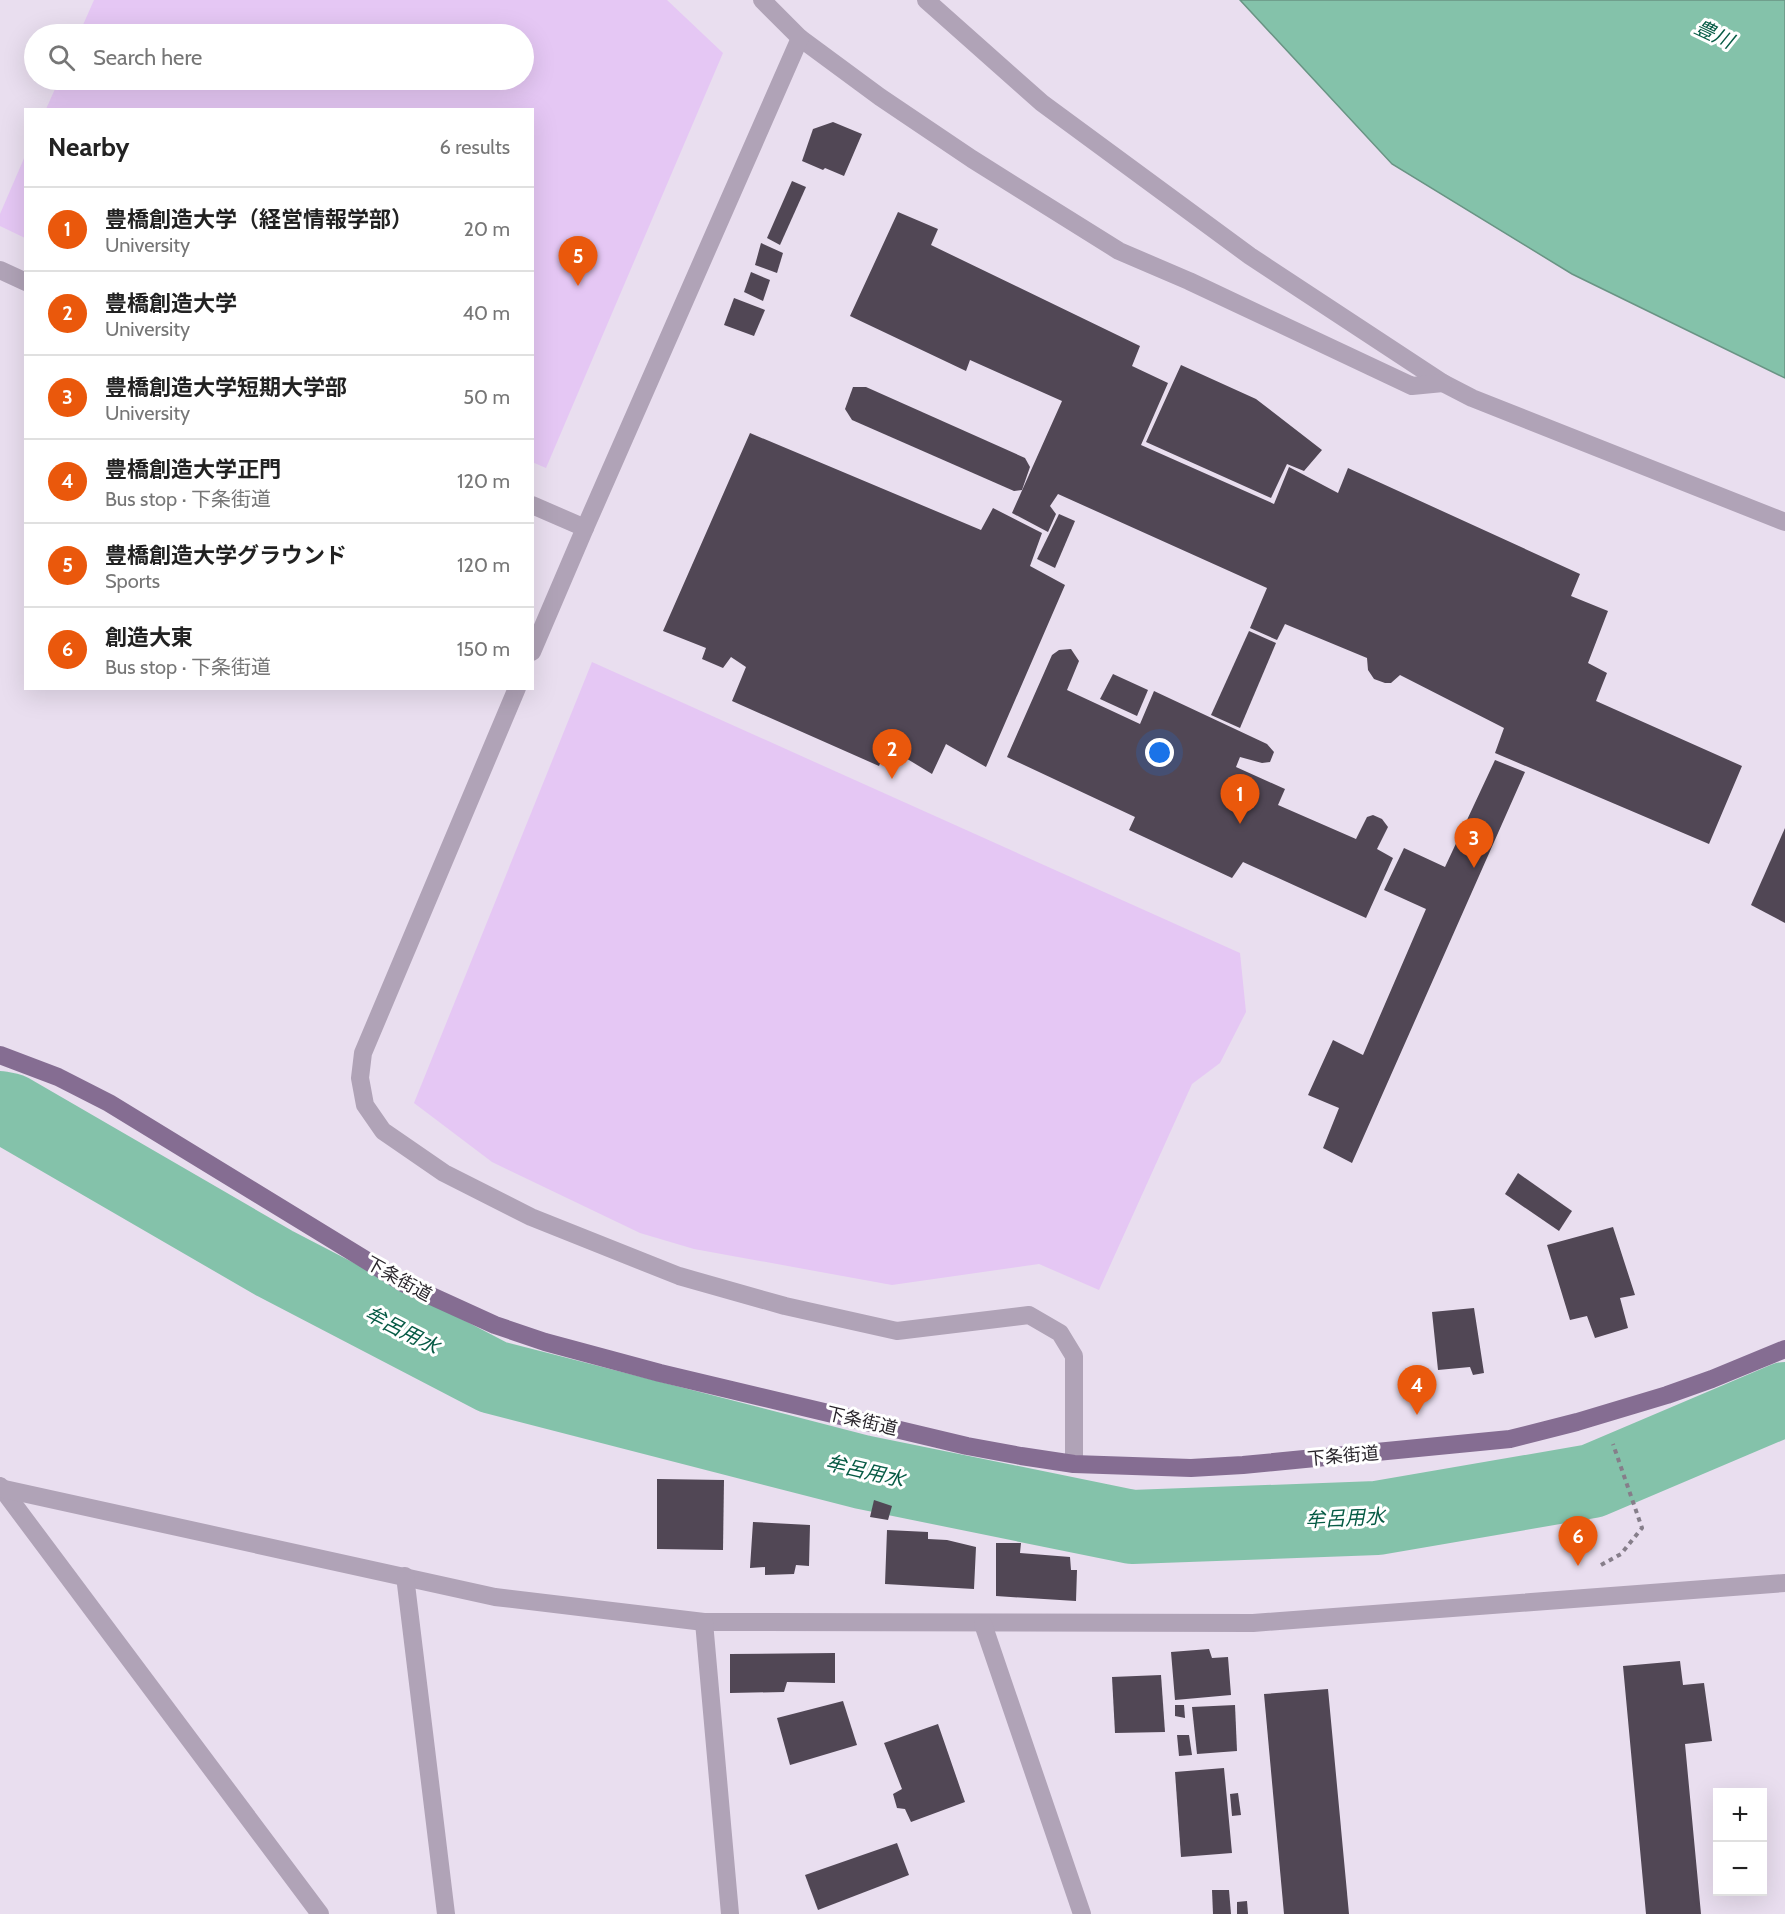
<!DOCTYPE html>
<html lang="en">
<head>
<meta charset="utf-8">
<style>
  :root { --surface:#fff; --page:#f6f6f6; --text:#222; --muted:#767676; --line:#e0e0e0; --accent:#ea580c }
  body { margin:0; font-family:Cabin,"Noto Sans JP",sans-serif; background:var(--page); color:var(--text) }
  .controls { position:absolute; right:18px; bottom:18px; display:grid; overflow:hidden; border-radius:0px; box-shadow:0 6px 24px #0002 }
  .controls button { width:54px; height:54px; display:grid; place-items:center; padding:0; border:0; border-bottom:2px solid var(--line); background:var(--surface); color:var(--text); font:30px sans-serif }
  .you { position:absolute; left:1160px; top:753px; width:21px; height:21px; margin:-15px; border:4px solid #fff; border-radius:50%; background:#1a73e8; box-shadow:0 0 0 9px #1a73e833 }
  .badge { display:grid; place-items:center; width:39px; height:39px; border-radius:50%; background:var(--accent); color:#fff; font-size:20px; font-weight:700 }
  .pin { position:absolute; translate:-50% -50px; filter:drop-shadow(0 2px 3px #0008) }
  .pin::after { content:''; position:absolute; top:32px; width:21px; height:18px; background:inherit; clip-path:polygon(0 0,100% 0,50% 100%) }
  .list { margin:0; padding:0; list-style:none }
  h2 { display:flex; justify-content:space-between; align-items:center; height:78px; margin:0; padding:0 24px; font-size:26px }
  h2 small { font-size:20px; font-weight:400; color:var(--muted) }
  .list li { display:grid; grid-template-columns:39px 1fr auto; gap:18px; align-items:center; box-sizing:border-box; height:84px; padding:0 24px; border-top:2px solid var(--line) }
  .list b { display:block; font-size:22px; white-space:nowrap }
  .list p { margin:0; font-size:20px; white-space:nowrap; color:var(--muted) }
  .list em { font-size:20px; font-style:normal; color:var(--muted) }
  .icon { flex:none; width:33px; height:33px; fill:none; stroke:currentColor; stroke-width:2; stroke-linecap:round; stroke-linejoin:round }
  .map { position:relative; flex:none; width:1785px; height:1914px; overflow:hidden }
  .search { position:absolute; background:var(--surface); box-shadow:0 6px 24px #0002; left:24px; top:24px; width:510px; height:66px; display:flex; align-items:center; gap:15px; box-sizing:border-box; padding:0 21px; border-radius:33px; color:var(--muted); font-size:22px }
  .panel { position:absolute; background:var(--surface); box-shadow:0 6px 24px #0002; left:24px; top:108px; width:510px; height:582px; border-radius:0px }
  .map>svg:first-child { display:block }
</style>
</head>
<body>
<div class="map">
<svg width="1785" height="1914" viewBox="0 0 1785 1914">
  <rect width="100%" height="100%" fill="#e9deef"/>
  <g fill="#e5c7f4">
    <path d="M 94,0 L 667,0 L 723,53 L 546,468 L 532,462 L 532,110 L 46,109 L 59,80 L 524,80 L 524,34 L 79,34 Z"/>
    <path d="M 25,156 L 25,238 L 0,226 L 0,214 Z"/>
    <path d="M 592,662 L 1240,953 L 1246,1012 L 1220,1063 L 1192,1084 L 1099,1290 L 1039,1264 L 892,1285 L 694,1249 L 640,1233 L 492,1162 L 414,1103 Z"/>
  </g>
  <path fill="#84c2aa" stroke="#699484" stroke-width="1.5" d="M 1240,0 L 1785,0 L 1785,378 L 1572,274 L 1392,164 Z"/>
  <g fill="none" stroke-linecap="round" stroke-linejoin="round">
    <path stroke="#84c2aa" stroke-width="74" d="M 0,1108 L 10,1110 L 274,1263 L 493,1377 L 862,1472 L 1132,1527 L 1377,1518 L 1592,1481 L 1785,1399"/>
  </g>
  <g fill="#514755">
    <path d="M 833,122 L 862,134 L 844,176 L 825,168 L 823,170 L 802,161 L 813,129 Z"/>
    <path d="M 792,181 L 806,187 L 780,245 L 767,238 Z"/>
    <path d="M 898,212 L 938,229 L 931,245 L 1140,346 L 1132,366 L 1168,383 L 1141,445 L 1274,504 L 1289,467 L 1338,493 L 1348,468 L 1580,574 L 1571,596 L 1608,611 L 1588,663 L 1607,673 L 1596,701 L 1742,766 L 1709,844 L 1495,753 L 1504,728 L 1400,675 L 1391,683 L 1385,683 L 1374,679 L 1368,670 L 1367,658 L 1285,624 L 1277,640 L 1250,628 L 1267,588 L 1058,494 L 1050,506 L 1056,514 L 1048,532 L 1012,513 L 1062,401 L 970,360 L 966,371 L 850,316 Z"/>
    <path d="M 761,243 L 783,253 L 777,273 L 755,265 Z"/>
    <path d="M 751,272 L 770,280 L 763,301 L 744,292 Z"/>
    <path d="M 734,298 L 765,310 L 754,336 L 724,325 Z"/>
    <path d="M 1181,365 L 1256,399 L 1322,450 L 1304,471 L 1287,464 L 1271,498 L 1146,442 Z"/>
    <path d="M 853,387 L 866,387 L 1025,458 L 1030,467 L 1022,490 L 1014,491 L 852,420 L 845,409 Z"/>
    <path d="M 750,433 L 981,530 L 993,508 L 1042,533 L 1030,566 L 1065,585 L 986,767 L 946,744 L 932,774 L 904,757 L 909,744 L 891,736 L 879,766 L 732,701 L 746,667 L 731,657 L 723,668 L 702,659 L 706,648 L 663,631 Z"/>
    <path d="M 1059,514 L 1075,521 L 1055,568 L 1037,559 Z"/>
    <path d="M 1249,631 L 1276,643 L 1240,728 L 1211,715 Z"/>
    <path d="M 1071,649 L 1079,661 L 1067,690 L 1140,724 L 1154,691 L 1267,744 L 1274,752 L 1270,762 L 1262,763 L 1240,757 L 1236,767 L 1285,789 L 1278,805 L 1356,839 L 1367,817 L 1373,815 L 1382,819 L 1388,827 L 1377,849 L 1393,858 L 1366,918 L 1243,862 L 1232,878 L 1129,830 L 1135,817 L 1007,757 L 1052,655 L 1059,650 Z"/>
    <path d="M 1113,674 L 1148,690 L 1137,716 L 1100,699 Z"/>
    <path d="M 1495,760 L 1525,772 L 1352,1163 L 1323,1148 L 1339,1108 L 1308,1095 L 1333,1040 L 1363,1055 L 1426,909 L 1384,890 L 1404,848 L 1445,867 Z"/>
    <path d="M 1785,828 L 1785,923 L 1751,905 Z"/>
    <path d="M 1518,1173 L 1572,1211 L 1559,1231 L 1505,1194 Z"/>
    <path d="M 1613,1227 L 1635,1295 L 1620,1298 L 1628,1328 L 1595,1338 L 1587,1316 L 1570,1320 L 1547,1245 Z"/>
    <path d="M 1474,1308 L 1484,1373 L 1473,1375 L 1470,1367 L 1438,1370 L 1432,1312 Z"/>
    <path d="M 657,1479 L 724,1480 L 723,1550 L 657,1549 Z"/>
    <path d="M 874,1500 L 892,1506 L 888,1520 L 870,1517 Z"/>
    <path d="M 753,1522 L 810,1525 L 809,1566 L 796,1565 L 794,1574 L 765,1575 L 765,1567 L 750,1568 Z"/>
    <path d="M 887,1530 L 928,1532 L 928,1539 L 947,1540 L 976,1547 L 974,1589 L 885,1584 Z"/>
    <path d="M 996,1543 L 1021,1543 L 1020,1553 L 1070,1557 L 1071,1570 L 1077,1570 L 1076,1601 L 996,1596 Z"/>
    <path d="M 1209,1649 L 1212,1658 L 1228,1657 L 1231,1695 L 1175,1700 L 1171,1652 Z"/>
    <path d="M 835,1653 L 835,1683 L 787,1682 L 784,1692 L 730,1693 L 730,1654 Z"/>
    <path d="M 1680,1661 L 1683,1685 L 1704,1683 L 1712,1741 L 1685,1744 L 1701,1914 L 1646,1914 L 1623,1666 Z"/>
    <path d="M 1161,1675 L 1165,1732 L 1115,1733 L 1112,1677 Z"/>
    <path d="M 1328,1689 L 1349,1914 L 1284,1914 L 1264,1694 Z"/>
    <path d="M 843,1701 L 857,1745 L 790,1765 L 777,1718 Z"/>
    <path d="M 1175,1705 L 1184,1705 L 1185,1718 L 1175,1716 Z"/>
    <path d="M 1235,1705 L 1237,1751 L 1197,1754 L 1192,1707 Z"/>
    <path d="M 938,1724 L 965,1802 L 911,1822 L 905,1809 L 897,1808 L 893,1794 L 902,1789 L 884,1743 Z"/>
    <path d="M 1177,1735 L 1189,1735 L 1192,1755 L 1179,1756 Z"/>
    <path d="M 1224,1768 L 1232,1853 L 1181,1857 L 1175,1772 Z"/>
    <path d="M 1238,1793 L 1241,1815 L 1232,1816 L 1230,1794 Z"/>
    <path d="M 897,1843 L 909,1875 L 818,1910 L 805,1875 Z"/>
    <path d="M 1212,1890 L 1229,1890 L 1231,1914 L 1213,1914 Z"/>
    <path d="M 1247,1901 L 1248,1914 L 1237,1914 L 1237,1902 Z"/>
  </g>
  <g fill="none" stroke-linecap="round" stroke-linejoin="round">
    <path stroke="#867e8a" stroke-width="4" stroke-dasharray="4.5 4.5" stroke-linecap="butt" d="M 1601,1565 L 1621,1554 L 1642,1528 L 1613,1444"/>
    <g stroke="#b0a3b7" stroke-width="18">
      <path d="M 926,0 L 1042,103 L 1250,256 L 1443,383 L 1472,398 L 1785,522"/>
      <path d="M 800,38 L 880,97 L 972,159 L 1119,251 L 1189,281 L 1412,386 L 1443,383"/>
      <path d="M 0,270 L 26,282"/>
      <path d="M 532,505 L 585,528 L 532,652"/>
      <path d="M 585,528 L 800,38 L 762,0"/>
      <path d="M 517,688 L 363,1053 L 360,1078 L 365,1105 L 383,1131 L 444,1173 L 531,1217 L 679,1276 L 785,1306 L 897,1331 L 1029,1315 L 1060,1333 L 1074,1356 L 1074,1464"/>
      <path d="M 0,1486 L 320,1914"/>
      <path d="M 0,1488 L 495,1597 L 704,1622 L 1253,1623 L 1785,1583"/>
      <path d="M 405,1576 L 446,1914"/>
      <path d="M 704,1622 L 730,1914"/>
      <path d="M 983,1624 L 1082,1914"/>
    </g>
    <path stroke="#856d92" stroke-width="18" d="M 0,1055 L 58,1077 L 109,1103 L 405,1284 L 495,1325 L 545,1342 L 660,1373 L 967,1446 L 1021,1456 L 1074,1464 L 1191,1468 L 1243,1465 L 1510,1439 L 1577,1422 L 1667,1395 L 1712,1379 L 1785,1349"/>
  </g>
  <g text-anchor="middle" stroke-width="6" stroke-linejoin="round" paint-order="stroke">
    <g font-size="18" fill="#2b272d" stroke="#fff">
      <text transform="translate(399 1279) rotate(29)" y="6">下条街道</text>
      <text transform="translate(862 1421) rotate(13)" y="6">下条街道</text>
      <text transform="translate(1343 1456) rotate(-5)" y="6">下条街道</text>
    </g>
    <g font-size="20" font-style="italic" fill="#075b45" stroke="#fff">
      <text transform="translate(1714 34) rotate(25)" y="7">豊川</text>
      <text transform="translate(402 1330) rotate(27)" y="7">牟呂用水</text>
      <text transform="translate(865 1471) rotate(13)" y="7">牟呂用水</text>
      <text transform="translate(1345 1518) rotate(-3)" y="7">牟呂用水</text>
    </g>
  </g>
</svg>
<div class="controls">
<button>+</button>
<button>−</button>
</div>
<div class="you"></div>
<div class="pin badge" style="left:1240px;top:824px">1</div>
<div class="pin badge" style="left:892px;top:779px">2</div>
<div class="pin badge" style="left:1474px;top:868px">3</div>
<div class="pin badge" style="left:1417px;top:1415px">4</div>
<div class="pin badge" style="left:578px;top:286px">5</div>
<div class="pin badge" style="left:1578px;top:1566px">6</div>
<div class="search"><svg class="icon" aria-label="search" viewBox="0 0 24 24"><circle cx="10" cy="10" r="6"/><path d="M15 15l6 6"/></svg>Search here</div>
<section class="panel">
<h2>Nearby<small>6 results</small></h2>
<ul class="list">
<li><span class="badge">1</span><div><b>豊橋創造大学（経営情報学部）</b><p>University</p></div><em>20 m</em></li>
<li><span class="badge">2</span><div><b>豊橋創造大学</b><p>University</p></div><em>40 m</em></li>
<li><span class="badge">3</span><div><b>豊橋創造大学短期大学部</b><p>University</p></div><em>50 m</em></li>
<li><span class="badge">4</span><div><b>豊橋創造大学正門</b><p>Bus stop · 下条街道</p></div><em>120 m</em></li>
<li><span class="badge">5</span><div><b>豊橋創造大学グラウンド</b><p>Sports</p></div><em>120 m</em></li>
<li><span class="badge">6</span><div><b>創造大東</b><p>Bus stop · 下条街道</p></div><em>150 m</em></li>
</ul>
</section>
</div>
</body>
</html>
